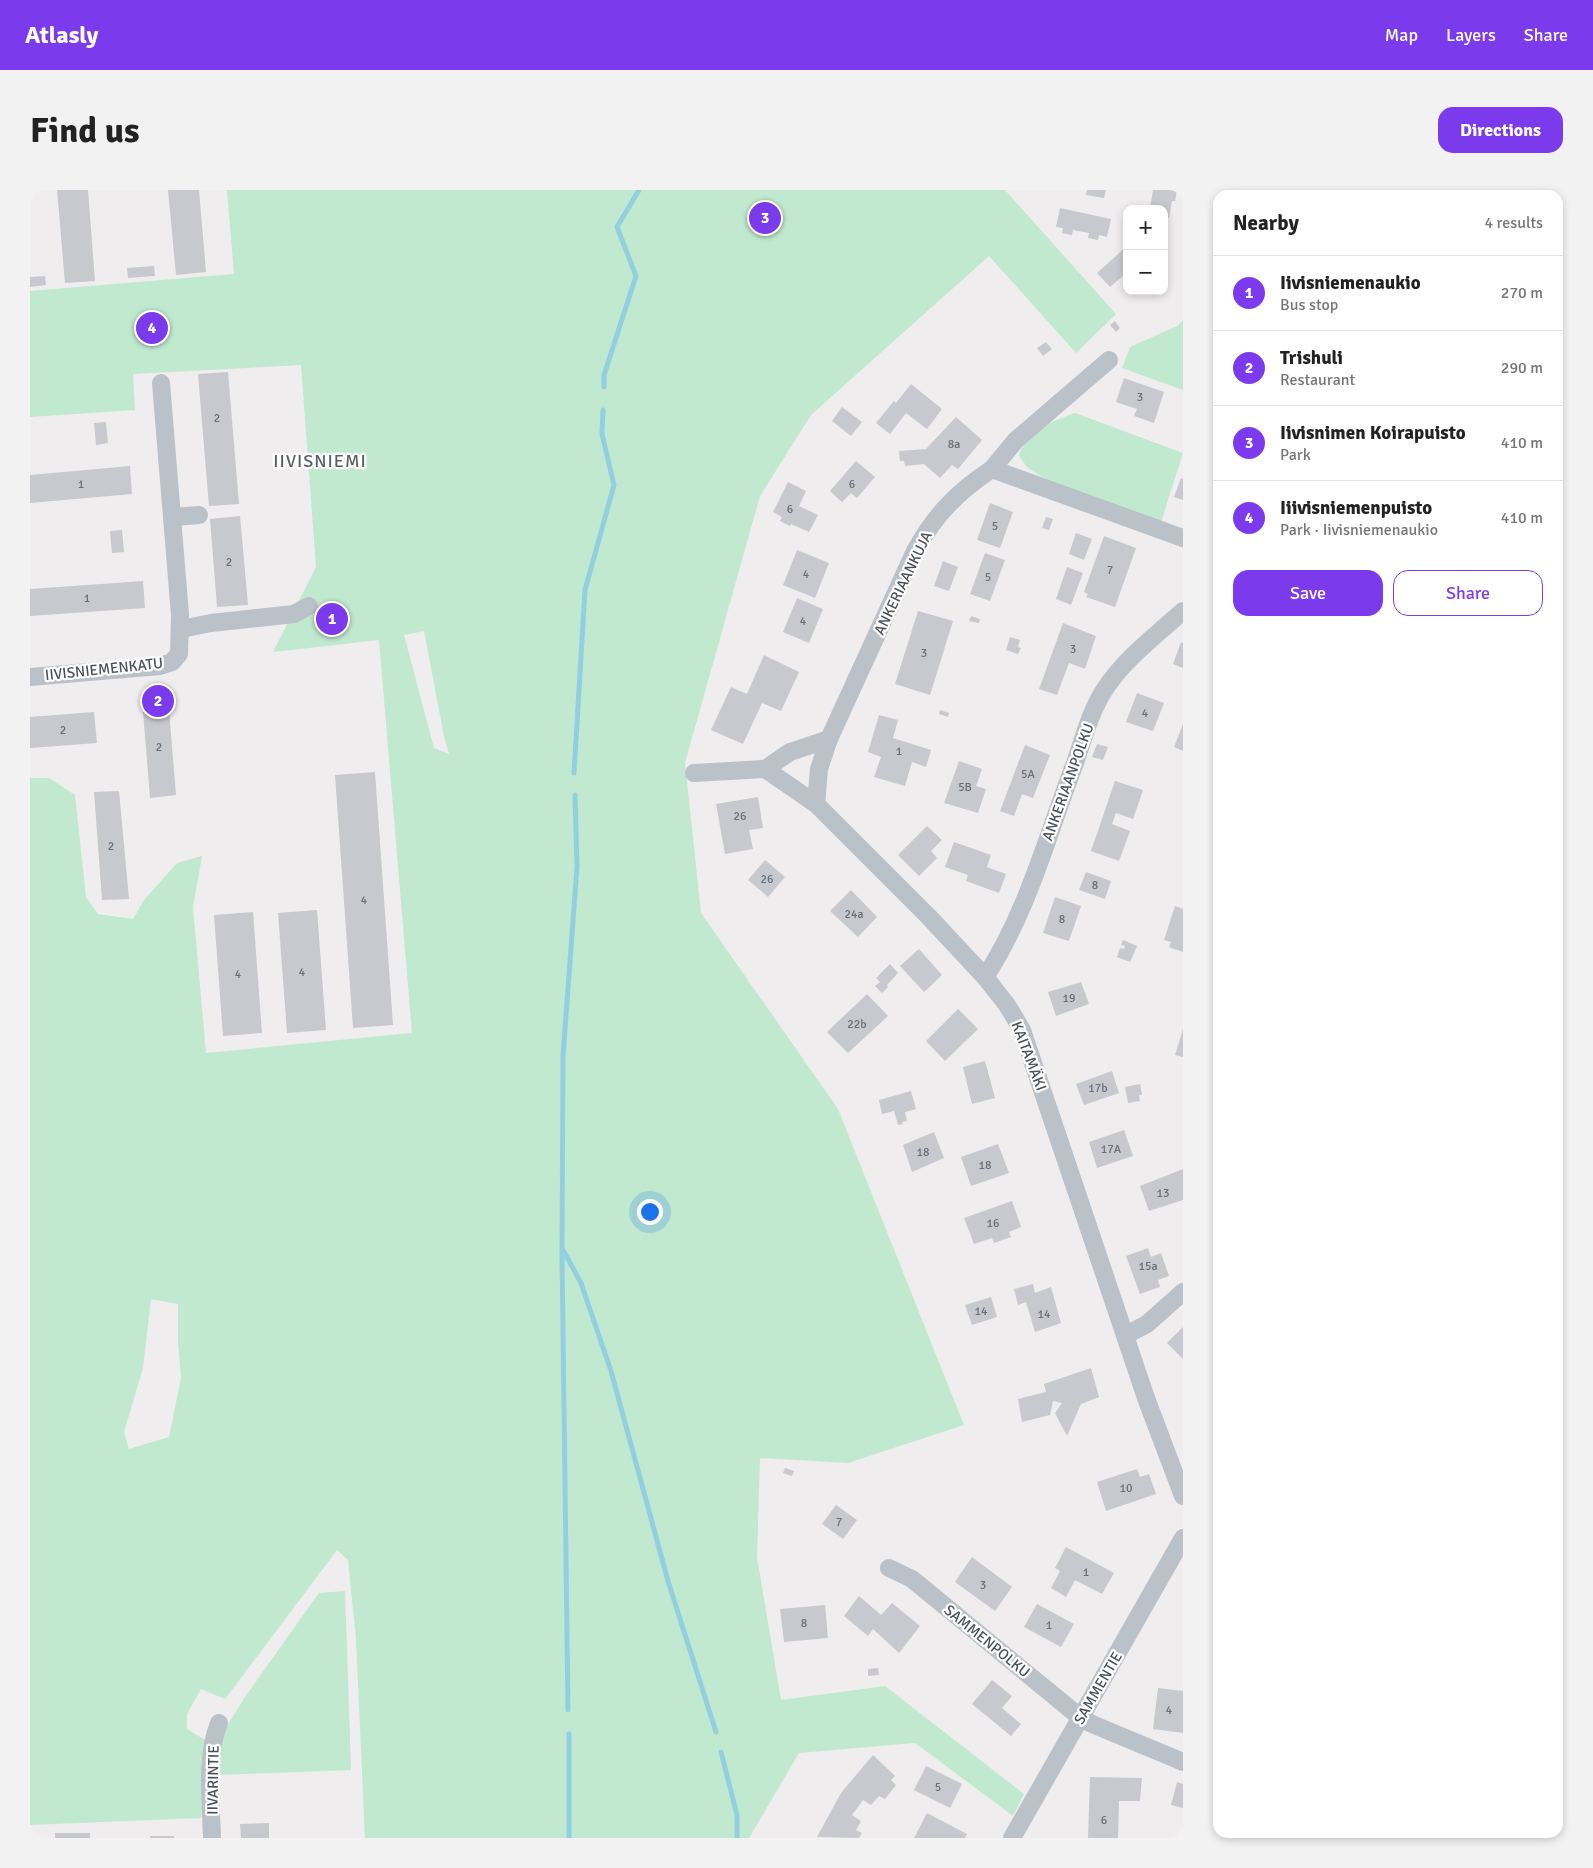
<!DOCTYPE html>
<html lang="en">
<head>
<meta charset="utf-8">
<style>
  :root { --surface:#fff; --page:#f2f2f2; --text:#222; --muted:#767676; --line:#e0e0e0; --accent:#7c3aed }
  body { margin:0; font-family:Signika,sans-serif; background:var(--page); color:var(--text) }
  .controls { position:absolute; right:15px; top:15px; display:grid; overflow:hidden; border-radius:10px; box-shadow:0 2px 8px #0003 }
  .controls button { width:45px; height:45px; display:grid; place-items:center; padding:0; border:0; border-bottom:1px solid var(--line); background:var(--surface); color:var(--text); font:25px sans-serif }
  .you { position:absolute; left:619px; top:1021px; width:18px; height:18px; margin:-12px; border:4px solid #fff; border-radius:50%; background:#1a73e8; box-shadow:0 0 0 8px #1a73e833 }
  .badge { display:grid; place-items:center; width:32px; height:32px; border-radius:50%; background:var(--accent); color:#fff; font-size:16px; font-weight:700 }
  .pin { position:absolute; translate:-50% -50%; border:2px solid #fff; box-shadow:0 1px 5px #0006 }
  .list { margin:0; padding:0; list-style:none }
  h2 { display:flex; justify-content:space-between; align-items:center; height:65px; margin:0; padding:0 20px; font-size:21px }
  h2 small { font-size:16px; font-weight:400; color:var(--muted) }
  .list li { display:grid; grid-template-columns:32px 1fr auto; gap:15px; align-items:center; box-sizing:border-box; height:75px; padding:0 20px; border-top:1px solid var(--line) }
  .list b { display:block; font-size:19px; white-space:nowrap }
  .list p { margin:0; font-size:16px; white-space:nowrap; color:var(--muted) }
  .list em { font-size:16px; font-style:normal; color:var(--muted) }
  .actions { display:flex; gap:10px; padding:15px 20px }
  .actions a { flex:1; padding:11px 0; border:1px solid var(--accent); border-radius:15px; text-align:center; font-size:18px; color:var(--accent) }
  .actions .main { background:var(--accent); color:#fff }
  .map { position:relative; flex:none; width:1153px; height:1648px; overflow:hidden; border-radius:15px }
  header { display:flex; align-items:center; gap:30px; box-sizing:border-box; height:70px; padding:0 25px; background:var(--accent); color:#fff }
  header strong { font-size:24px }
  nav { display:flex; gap:28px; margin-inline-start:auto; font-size:18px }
  .intro { display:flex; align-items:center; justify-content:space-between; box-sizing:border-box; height:120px; padding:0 30px }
  h1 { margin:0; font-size:35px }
  .button { padding:12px 22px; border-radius:15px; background:var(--accent); color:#fff; font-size:18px; font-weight:700 }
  main { display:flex; gap:30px; padding:0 30px }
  aside { flex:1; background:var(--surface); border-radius:15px; box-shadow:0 2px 8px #0003 }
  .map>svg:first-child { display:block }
</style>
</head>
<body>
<header>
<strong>Atlasly</strong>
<nav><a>Map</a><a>Layers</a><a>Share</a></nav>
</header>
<div class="intro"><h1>Find us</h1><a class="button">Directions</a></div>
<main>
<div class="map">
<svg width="1153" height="1648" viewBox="0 0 1153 1648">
  <rect width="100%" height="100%" fill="#efeded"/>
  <g fill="#c0e9d0" fill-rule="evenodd">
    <path d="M 197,0 L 975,0 L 1086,124 L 1046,163 L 959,66 L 781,225 L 730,306 L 655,573 L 671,723 L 808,919 L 934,1235 L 818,1273 L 730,1268 L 727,1367 L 751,1510 L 855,1496 L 994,1604 L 983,1626 L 885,1553 L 769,1563 L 719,1648 L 335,1648 L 326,1449 L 318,1370 L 307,1360 L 195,1509 L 171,1499 L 157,1524 L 157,1539 L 175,1550 L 171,1628 L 0,1635 L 0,588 L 19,588 L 45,605 L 56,707 L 68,724 L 103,729 L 114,710 L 147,673 L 172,666 L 163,717 L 176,863 L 382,843 L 349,450 L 243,462 L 286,377 L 271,175 L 103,184 L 105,220 L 0,227 L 0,101 L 204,84 ZM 394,441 L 414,546 L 419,564 L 404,558 L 374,445 ZM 121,1109 L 148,1114 L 148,1152 L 151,1188 L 139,1247 L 99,1259 L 94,1242 L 113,1178 Z"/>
    <path d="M 1153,130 L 1153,200 L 1092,178 L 1100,157 L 1147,136 Z"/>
    <path d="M 1045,223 L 1153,263 L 1131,332 L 1017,290 L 998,278 L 989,266 C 996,240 1023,231 1045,223 Z"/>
    <path d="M 315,1401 L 321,1580 L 188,1585 L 192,1544 L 215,1507 L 289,1403 Z"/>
  </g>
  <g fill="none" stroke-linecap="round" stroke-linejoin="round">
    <g stroke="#92d0e0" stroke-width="5">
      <path d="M 574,197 L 574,185 L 606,86 L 587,37 L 609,0"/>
      <path d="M 544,583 L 555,400 L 584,295 L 572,244 L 573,220"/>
      <path d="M 533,1060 L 551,1093 L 581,1181 L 638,1391 L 686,1542"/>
      <path d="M 538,1520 L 532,1066 L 533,866 L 547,677 L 545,605"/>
      <path d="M 539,1544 L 539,1648"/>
      <path d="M 691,1562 L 707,1625 L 707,1648"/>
    </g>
  </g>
  <g fill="#c8c9cf">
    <path d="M 27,0 L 58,0 L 65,91 L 35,93 Z"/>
    <path d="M 138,0 L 169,0 L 176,82 L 146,85 Z"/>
    <path d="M 1057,0 L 1076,0 L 1074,8 L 1056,5 Z"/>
    <path d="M 1123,0 L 1147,0 L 1145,11 L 1142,11 L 1139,28 L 1134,27 L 1134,19 L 1120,19 Z"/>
    <path d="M 1030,18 L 1081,29 L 1077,47 L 1069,45 L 1068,50 L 1058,48 L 1059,43 L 1043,40 L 1042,45 L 1032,43 L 1033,38 L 1026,37 Z"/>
    <path d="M 1097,56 L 1097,89 L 1094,85 L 1080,97 L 1067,83 Z"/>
    <path d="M 124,76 L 125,86 L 98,88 L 97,78 Z"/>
    <path d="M 15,86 L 16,95 L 0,97 L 0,87 Z"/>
    <path d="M 1085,131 L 1090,138 L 1086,142 L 1080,135 Z"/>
    <path d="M 1016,152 L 1022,159 L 1013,166 L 1007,158 Z"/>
    <path d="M 198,182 L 209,314 L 179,316 L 168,184 Z"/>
    <path d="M 1094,188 L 1134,202 L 1124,233 L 1104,226 L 1107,219 L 1086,212 Z"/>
    <path d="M 881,194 L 912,219 L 897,239 L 876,223 L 860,244 L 846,233 L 864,211 L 866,213 Z"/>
    <path d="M 812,217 L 832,232 L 821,246 L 802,231 Z"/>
    <path d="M 926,227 L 952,250 L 928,279 L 922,275 L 910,288 L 894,274 L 875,276 L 874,271 L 870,271 L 869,261 L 896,259 Z"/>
    <path d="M 76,232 L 78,253 L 66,255 L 64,233 Z"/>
    <path d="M 826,271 L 845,287 L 827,308 L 821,303 L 812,312 L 800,301 Z"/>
    <path d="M 100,276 L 102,304 L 0,313 L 0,285 Z"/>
    <path d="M 1151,288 L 1153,289 L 1153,310 L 1144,307 Z"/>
    <path d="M 758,292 L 776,301 L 769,316 L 788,325 L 779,342 L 761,334 L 760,336 L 750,331 L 752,327 L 743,322 Z"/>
    <path d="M 960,313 L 983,322 L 970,358 L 947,350 Z"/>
    <path d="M 210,326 L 218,415 L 187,417 L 180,329 Z"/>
    <path d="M 1016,327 L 1023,329 L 1019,340 L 1012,338 Z"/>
    <path d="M 92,340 L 94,362 L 82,363 L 80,341 Z"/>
    <path d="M 1046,343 L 1062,349 L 1054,370 L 1039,364 Z"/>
    <path d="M 1074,346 L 1106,358 L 1085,417 L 1056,407 L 1058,404 L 1054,402 Z"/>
    <path d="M 767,360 L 799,373 L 785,408 L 753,395 Z"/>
    <path d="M 955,363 L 975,370 L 960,411 L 940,404 Z"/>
    <path d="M 913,371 L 928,377 L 919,401 L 904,396 Z"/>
    <path d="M 1037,377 L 1053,383 L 1041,415 L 1026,409 Z"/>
    <path d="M 113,391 L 115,418 L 0,426 L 0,399 Z"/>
    <path d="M 767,408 L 793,419 L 779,453 L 753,442 Z"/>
    <path d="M 888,421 L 923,431 L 900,505 L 865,494 Z"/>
    <path d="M 941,426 L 950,429 L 949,433 L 939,431 Z"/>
    <path d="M 1033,433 L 1066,446 L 1055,479 L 1039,473 L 1027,505 L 1009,499 Z"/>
    <path d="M 980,447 L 990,450 L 988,457 L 991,458 L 988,464 L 976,460 Z"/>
    <path d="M 1151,452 L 1153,453 L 1153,478 L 1143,474 Z"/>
    <path d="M 734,465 L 769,482 L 751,521 L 732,513 L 713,554 L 681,540 L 701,497 L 717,504 Z"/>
    <path d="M 1107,503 L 1134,513 L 1123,541 L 1096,532 Z"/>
    <path d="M 138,508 L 146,605 L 120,608 L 112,509 Z"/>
    <path d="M 910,520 L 919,523 L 918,527 L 909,524 Z"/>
    <path d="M 64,522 L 67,553 L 0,558 L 0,527 Z"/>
    <path d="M 849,525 L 868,530 L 863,548 L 901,560 L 896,577 L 882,572 L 875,596 L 844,587 L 851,567 L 838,562 Z"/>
    <path d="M 1153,534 L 1153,561 L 1144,557 Z"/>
    <path d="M 1067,554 L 1078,557 L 1073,570 L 1062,567 Z"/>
    <path d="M 995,555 L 1020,565 L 1003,608 L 992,604 L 984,626 L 970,621 Z"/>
    <path d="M 929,571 L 952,579 L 946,596 L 956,599 L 948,623 L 914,613 Z"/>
    <path d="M 345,582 L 363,835 L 323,838 L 305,585 Z"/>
    <path d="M 1085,591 L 1113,600 L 1103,629 L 1086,623 L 1082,634 L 1100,641 L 1089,671 L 1061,661 Z"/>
    <path d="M 89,601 L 99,709 L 72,710 L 64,602 Z"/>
    <path d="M 728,607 L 733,638 L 719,640 L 723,659 L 695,664 L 686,614 Z"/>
    <path d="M 897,636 L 912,650 L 901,661 L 907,668 L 889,686 L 868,665 Z"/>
    <path d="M 924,652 L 961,665 L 957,677 L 976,684 L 969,703 L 936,691 L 938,685 L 915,677 Z"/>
    <path d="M 735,670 L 755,687 L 738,707 L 718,690 Z"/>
    <path d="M 1056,682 L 1081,691 L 1075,709 L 1049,700 Z"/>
    <path d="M 821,700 L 847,727 L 828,747 L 800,721 Z"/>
    <path d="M 1025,707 L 1051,716 L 1039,751 L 1013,743 Z"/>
    <path d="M 1145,716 L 1153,719 L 1153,762 L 1139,757 L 1141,752 L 1134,750 Z"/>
    <path d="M 287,720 L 296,840 L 257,843 L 248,723 Z"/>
    <path d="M 223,722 L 232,843 L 193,846 L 184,725 Z"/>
    <path d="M 1093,750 L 1107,756 L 1100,772 L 1087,767 L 1090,758 L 1094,759 L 1095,756 L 1091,755 Z"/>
    <path d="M 889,759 L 912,785 L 894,802 L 870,776 Z"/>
    <path d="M 860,774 L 868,783 L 857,795 L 858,797 L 852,803 L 845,796 L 850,792 L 846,788 Z"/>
    <path d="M 1051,792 L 1059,814 L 1026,826 L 1018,802 Z"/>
    <path d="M 837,804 L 858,826 L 818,863 L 797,842 Z"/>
    <path d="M 928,819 L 948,839 L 915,871 L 896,851 Z"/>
    <path d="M 1153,839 L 1153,867 L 1145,865 Z"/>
    <path d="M 955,871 L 965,908 L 942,914 L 933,877 Z"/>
    <path d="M 1082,881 L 1089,903 L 1054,915 L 1046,894 Z"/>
    <path d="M 1110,894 L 1112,905 L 1109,905 L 1110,911 L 1098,913 L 1095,897 Z"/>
    <path d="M 881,901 L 886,919 L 875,922 L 877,931 L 872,932 L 873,934 L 868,935 L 864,921 L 852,924 L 849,910 Z"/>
    <path d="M 1094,940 L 1103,966 L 1067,978 L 1059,952 Z"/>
    <path d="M 904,942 L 914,968 L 882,982 L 873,955 Z"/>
    <path d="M 968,954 L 979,983 L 941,996 L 931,967 Z"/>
    <path d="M 1153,979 L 1153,1010 L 1119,1021 L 1110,996 Z"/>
    <path d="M 982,1011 L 991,1037 L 979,1042 L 981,1047 L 964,1053 L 962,1048 L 944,1054 L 934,1028 Z"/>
    <path d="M 1118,1058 L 1121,1067 L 1131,1063 L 1139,1086 L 1128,1090 L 1130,1097 L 1110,1104 L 1096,1066 Z"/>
    <path d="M 1003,1094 L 1005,1103 L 1021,1097 L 1031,1133 L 1005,1142 L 996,1112 L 988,1115 L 984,1099 Z"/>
    <path d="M 961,1107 L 967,1127 L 942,1135 L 935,1115 Z"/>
    <path d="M 1153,1137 L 1153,1169 L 1137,1153 Z"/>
    <path d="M 1061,1178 L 1069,1207 L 1051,1214 L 1037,1246 L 1025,1223 L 1032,1213 L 1023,1211 L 1020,1225 L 992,1232 L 988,1209 L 1016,1202 L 1014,1194 Z"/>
    <path d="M 755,1278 L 764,1281 L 762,1286 L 753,1283 Z"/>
    <path d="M 1107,1279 L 1110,1287 L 1119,1284 L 1126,1304 L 1076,1321 L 1067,1292 Z"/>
    <path d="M 806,1315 L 827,1330 L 813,1349 L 792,1334 Z"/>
    <path d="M 1036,1357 L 1084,1383 L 1072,1404 L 1045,1390 L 1036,1407 L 1021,1398 L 1030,1381 L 1025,1378 Z"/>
    <path d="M 942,1367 L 982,1397 L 965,1421 L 925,1392 Z"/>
    <path d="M 829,1406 L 851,1425 L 862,1413 L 890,1436 L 869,1463 L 843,1439 L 838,1446 L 814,1426 Z"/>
    <path d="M 1007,1414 L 1044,1434 L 1031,1457 L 994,1437 Z"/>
    <path d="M 795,1415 L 798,1448 L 754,1452 L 750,1419 Z"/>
    <path d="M 848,1478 L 849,1485 L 838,1486 L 838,1479 Z"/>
    <path d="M 962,1490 L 982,1506 L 972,1518 L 991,1534 L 981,1546 L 942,1514 Z"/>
    <path d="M 1128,1498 L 1153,1501 L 1153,1543 L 1123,1539 Z"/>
    <path d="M 843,1565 L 865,1586 L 861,1590 L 866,1595 L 855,1609 L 849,1606 L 841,1615 L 833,1610 L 822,1625 L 831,1631 L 826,1640 L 832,1643 L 829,1648 L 787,1647 L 811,1603 Z"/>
    <path d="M 896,1576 L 932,1594 L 920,1618 L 884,1600 Z"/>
    <path d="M 1060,1587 L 1112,1588 L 1110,1611 L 1089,1611 L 1088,1648 L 1058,1648 Z"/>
    <path d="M 1147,1592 L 1153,1594 L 1153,1618 L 1141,1615 Z"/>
    <path d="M 897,1623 L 937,1644 L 935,1648 L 884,1648 Z"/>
    <path d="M 239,1633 L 239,1648 L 211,1648 L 210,1634 Z"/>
    <rect x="25" y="1643" width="35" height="5"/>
    <rect x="120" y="1646" width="24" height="2"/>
  </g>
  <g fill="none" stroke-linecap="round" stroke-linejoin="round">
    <g stroke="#bac1c8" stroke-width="18">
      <path d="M 962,279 L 986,250 L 1079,170"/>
      <path d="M 142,327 L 169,325"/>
      <path d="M 151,439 L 181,433 L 264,424 L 279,416"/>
      <path d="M 0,487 L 130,476 L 142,472 L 149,464 L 150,425 L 131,193"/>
      <path d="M 735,579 L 760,562 L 799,549"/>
      <path d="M 664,583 L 735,579 L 786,614 L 899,727 L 955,787 L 977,815 L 992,840 L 1116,1208 L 1153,1306"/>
      <path d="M 786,614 L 789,579 L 799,549 L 885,361 C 905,325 927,302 962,279 L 1153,348"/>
      <path d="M 955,787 C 997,724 1018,643 1045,573 C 1053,550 1060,523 1073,502 C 1093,470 1125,446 1153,421"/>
      <path d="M 1096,1145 L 1117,1134 L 1153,1102"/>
      <path d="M 859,1378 L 882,1389 L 1051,1528 L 1062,1534 L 1153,1572"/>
      <path d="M 182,1648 C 181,1611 175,1568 189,1533"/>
      <path d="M 982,1648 L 1153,1348"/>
    </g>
  </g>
  <g text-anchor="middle" stroke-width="4.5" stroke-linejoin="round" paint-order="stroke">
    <g font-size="12" fill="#686e76">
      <text x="1110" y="211">3</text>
      <text x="187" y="232">2</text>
      <text x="924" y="258">8a</text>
      <text x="51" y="298">1</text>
      <text x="822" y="298">6</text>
      <text x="760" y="323">6</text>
      <text x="965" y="340">5</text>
      <text x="199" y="376">2</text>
      <text x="1080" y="384">7</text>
      <text x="776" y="388">4</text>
      <text x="958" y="391">5</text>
      <text x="57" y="412">1</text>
      <text x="773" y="435">4</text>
      <text x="1043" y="463">3</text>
      <text x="894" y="467">3</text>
      <text x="1115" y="527">4</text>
      <text x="33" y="544">2</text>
      <text x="129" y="561">2</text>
      <text x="869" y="565">1</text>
      <text x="998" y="588">5A</text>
      <text x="935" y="601">5B</text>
      <text x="710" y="630">26</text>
      <text x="81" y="660">2</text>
      <text x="737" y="693">26</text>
      <text x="1065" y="699">8</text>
      <text x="334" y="714">4</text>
      <text x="824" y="728">24a</text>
      <text x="1032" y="733">8</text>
      <text x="272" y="786">4</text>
      <text x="208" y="788">4</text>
      <text x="1039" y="812">19</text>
      <text x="827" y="838">22b</text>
      <text x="1068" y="902">17b</text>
      <text x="1081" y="963">17A</text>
      <text x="893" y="966">18</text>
      <text x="955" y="979">18</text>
      <text x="1133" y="1007">13</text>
      <text x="963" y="1037">16</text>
      <text x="1118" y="1080">15a</text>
      <text x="951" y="1125">14</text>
      <text x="1014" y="1128">14</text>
      <text x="1096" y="1302">10</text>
      <text x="809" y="1336">7</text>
      <text x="1056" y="1386">1</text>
      <text x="953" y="1399">3</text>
      <text x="774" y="1437">8</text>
      <text x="1019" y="1439">1</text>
      <text x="1139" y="1524">4</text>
      <text x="908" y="1601">5</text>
      <text x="1074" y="1634">6</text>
    </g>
    <g font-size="15" fill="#485058" stroke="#fff">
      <text transform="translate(873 393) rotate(-64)" y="5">ANKERIAANKUJA</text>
      <text transform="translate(74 479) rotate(-6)" y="5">IIVISNIEMENKATU</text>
      <text transform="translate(1038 592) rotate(-70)" y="5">ANKERIAANPOLKU</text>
      <text transform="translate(999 866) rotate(69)" y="5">KAITAMÄKI</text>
      <text transform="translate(957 1451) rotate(39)" y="5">SAMMENPOLKU</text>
      <text transform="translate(1068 1498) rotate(-60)" y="5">SAMMENTIE</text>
      <text transform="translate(183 1590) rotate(-89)" y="5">IIVARINTIE</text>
    </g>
    <g font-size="18" letter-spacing="1" fill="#5b5e61" stroke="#fff">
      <text x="290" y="277">IIVISNIEMI</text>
    </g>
  </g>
</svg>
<div class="controls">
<button>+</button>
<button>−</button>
</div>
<div class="you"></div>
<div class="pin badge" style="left:302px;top:429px">1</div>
<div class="pin badge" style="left:128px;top:511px">2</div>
<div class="pin badge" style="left:735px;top:28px">3</div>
<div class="pin badge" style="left:122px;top:138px">4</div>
</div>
<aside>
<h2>Nearby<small>4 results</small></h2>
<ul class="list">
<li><span class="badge">1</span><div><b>Iivisniemenaukio</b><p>Bus stop</p></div><em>270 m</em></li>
<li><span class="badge">2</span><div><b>Trishuli</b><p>Restaurant</p></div><em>290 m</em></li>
<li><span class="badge">3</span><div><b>Iivisnimen Koirapuisto</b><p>Park</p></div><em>410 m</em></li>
<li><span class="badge">4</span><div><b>Iiivisniemenpuisto</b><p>Park · Iivisniemenaukio</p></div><em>410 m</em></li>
</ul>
<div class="actions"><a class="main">Save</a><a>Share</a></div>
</aside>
</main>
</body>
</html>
